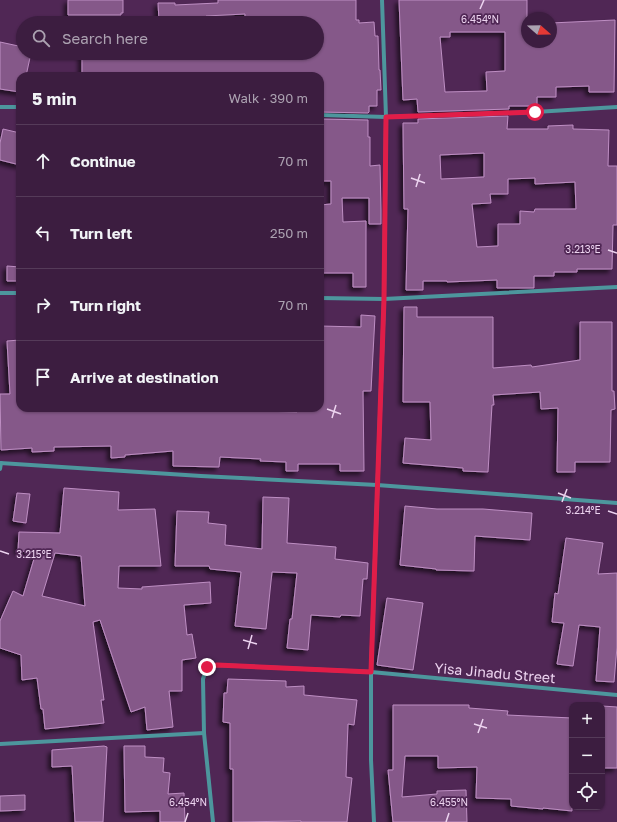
<!DOCTYPE html>
<html lang="en">
<head>
<meta charset="utf-8">
<style>
  :root { --surface:#3c1d40; --page:#472a4b; --text:#f1f3f6; --muted:#aca2b1; --line:#553b59 }
  body { margin:0; font-family:"Golos Text",sans-serif; background:var(--page); color:var(--text) }
  .controls { position:absolute; right:12px; bottom:12px; display:grid; overflow:hidden; border-radius:8px; box-shadow:0 1px 3px #0004 }
  .controls button { width:36px; height:36px; display:grid; place-items:center; padding:0; border:0; border-bottom:1px solid var(--line); background:var(--surface); color:var(--text); font:20px sans-serif }
  .compass { position:absolute; left:521px; top:12px; width:36px; height:36px; border-radius:50%; background:var(--surface); box-shadow:0 1px 3px #0004; rotate:110deg }
  .stop { position:absolute; width:12px; height:12px; margin:-9px; border:3px solid #e11d48; border-radius:50%; background:#fff }
  .stop.end { background:#e11d48; border-color:#fff; box-shadow:0 1px 4px #0008 }
  .list { margin:0; padding:0; list-style:none }
  h2 { display:flex; justify-content:space-between; align-items:center; height:52px; margin:0; padding:0 16px; font-size:17px }
  h2 small { font-size:13px; font-weight:400; color:var(--muted) }
  .list li { display:grid; grid-template-columns:26px 1fr auto; gap:12px; align-items:center; box-sizing:border-box; height:72px; padding:0 16px; border-top:1px solid var(--line) }
  .list b { display:block; font-size:15px; white-space:nowrap }
  .list em { font-size:13px; font-style:normal; color:var(--muted) }
  .icon { flex:none; width:22px; height:22px; fill:none; stroke:currentColor; stroke-width:2; stroke-linecap:round; stroke-linejoin:round }
  .map { position:relative; flex:none; width:617px; height:822px; overflow:hidden }
  .search { position:absolute; background:var(--surface); box-shadow:0 1px 3px #0004; left:16px; top:16px; width:308px; height:44px; display:flex; align-items:center; gap:10px; box-sizing:border-box; padding:0 14px; border-radius:22px; color:var(--muted); font-size:15px }
  .panel { position:absolute; background:var(--surface); box-shadow:0 1px 3px #0004; left:16px; top:72px; width:308px; height:340px; border-radius:12px }
  .map>svg:first-child { display:block }
</style>
</head>
<body>
<div class="map">
<svg width="617" height="822" viewBox="0 0 617 822">
  <defs>
    <filter id="shadow"><feDropShadow dx="-3.5" dy="3.5" stdDeviation="2" flood-color="#0009"/></filter>
  </defs>
  <rect width="100%" height="100%" fill="#502755"/>
  <g fill="#855889" stroke="#be8ec3" fill-rule="evenodd" filter="url(#shadow)">
    <path d="M 68,0 L 123,0 L 123,13 L 121,13 L 121,15 L 68,15 Z"/>
    <path d="M 218,0 L 356,0 L 356,20 L 359,20 L 359,23 L 374,22 L 375,36 L 378,36 L 379,70 L 380,70 L 381,90 L 377,90 L 377,106 L 369,106 L 369,112 L 368,113 L 321,112 L 320,76 L 82,76 L 82,55 L 119,56 L 119,53 L 317,53 L 317,45 L 318,45 L 317,23 L 257,23 L 257,22 L 245,22 L 245,14 L 206,16 L 206,19 L 159,20 L 158,3 L 175,3 L 175,5 L 218,3 Z"/>
    <path d="M 399,0 L 527,0 L 527,42 L 551,42 L 551,23 L 615,20 L 614,92 L 589,92 L 589,86 L 556,87 L 556,97 L 537,97 L 537,106 L 509,106 L 509,109 L 418,112 L 417,99 L 403,100 ZM 450,32 L 505,32 L 505,71 L 486,72 L 487,91 L 445,92 L 440,37 L 450,37 Z"/>
    <path d="M 0,42 L 23,47 L 23,53 L 31,53 L 26,76 L 20,76 L 20,92 L 0,89 Z"/>
    <path d="M 508,116 L 507,129 L 548,129 L 548,126 L 573,125 L 573,129 L 609,130 L 608,166 L 617,166 L 617,225 L 613,225 L 612,269 L 577,269 L 577,272 L 554,272 L 554,276 L 534,276 L 534,288 L 497,288 L 497,280 L 447,282 L 447,281 L 423,281 L 423,290 L 406,290 L 408,209 L 404,209 L 403,123 L 418,123 L 418,119 ZM 484,153 L 484,177 L 441,179 L 440,155 ZM 535,178 L 535,184 L 575,182 L 576,209 L 535,209 L 534,212 L 520,211 L 520,224 L 498,224 L 498,246 L 477,247 L 472,204 L 491,203 L 490,194 L 508,194 L 508,179 Z"/>
    <path d="M 321,119 L 368,120 L 368,137 L 370,137 L 370,166 L 380,165 L 381,210 L 381,224 L 369,224 L 369,198 L 342,198 L 343,222 L 366,221 L 366,287 L 353,287 L 353,273 L 320,273 L 320,205 L 331,204 L 331,181 L 320,181 Z"/>
    <path d="M 3,129 L 20,133 L 20,165 L 0,160 L 0,143 Z"/>
    <path d="M 7,266 L 20,267 L 20,281 L 7,281 Z"/>
    <path d="M 404,307 L 417,307 L 417,317 L 493,317 L 493,368 L 531,365 L 532,367 L 580,360 L 580,322 L 612,322 L 612,391 L 614,391 L 615,409 L 611,410 L 610,462 L 575,462 L 575,472 L 557,472 L 558,408 L 541,409 L 540,392 L 493,395 L 494,405 L 492,405 L 488,472 L 463,471 L 463,468 L 403,463 L 405,438 L 431,440 L 430,402 L 403,402 Z"/>
    <path d="M 361,315 L 375,316 L 371,391 L 363,391 L 364,471 L 340,471 L 340,464 L 298,464 L 298,471 L 286,471 L 286,462 L 260,461 L 261,459 L 220,457 L 219,467 L 173,466 L 173,451 L 125,455 L 125,457 L 111,458 L 111,446 L 54,447 L 54,451 L 32,452 L 32,448 L 1,450 L 0,394 L 10,394 L 7,341 L 20,340 L 20,408 L 243,408 L 258,409 L 258,411 L 297,412 L 297,408 L 320,408 L 320,326 L 361,327 Z"/>
    <path d="M 64,488 L 119,492 L 118,510 L 155,509 L 161,566 L 119,566 L 118,588 L 142,589 L 142,587 L 210,582 L 211,603 L 184,605 L 187,635 L 192,634 L 196,658 L 182,660 L 182,691 L 169,691 L 173,727 L 147,730 L 145,707 L 131,712 L 100,620 L 93,622 L 104,700 L 101,700 L 104,723 L 45,729 L 43,709 L 41,709 L 37,678 L 22,680 L 21,655 L 0,648 L 0,621 L 13,591 L 23,596 L 36,552 L 18,551 L 19,532 L 60,533 ZM 55,553 L 81,556 L 85,606 L 42,596 Z"/>
    <path d="M 17,493 L 30,494 L 26,523 L 13,521 Z"/>
    <path d="M 263,497 L 289,498 L 287,543 L 336,547 L 335,559 L 368,563 L 367,579 L 363,579 L 360,616 L 341,615 L 340,617 L 311,615 L 308,650 L 287,648 L 290,619 L 292,619 L 297,573 L 272,572 L 266,629 L 235,626 L 241,572 L 210,569 L 209,566 L 175,566 L 177,511 L 209,512 L 208,523 L 226,525 L 225,545 L 262,549 Z"/>
    <path d="M 405,506 L 437,509 L 483,509 L 532,513 L 530,540 L 475,536 L 474,571 L 436,570 L 436,569 L 400,565 Z"/>
    <path d="M 566,538 L 603,543 L 598,574 L 617,573 L 617,647 L 614,682 L 596,681 L 600,627 L 579,625 L 573,666 L 557,664 L 564,623 L 552,622 L 555,593 L 558,594 Z"/>
    <path d="M 387,598 L 423,603 L 413,670 L 377,665 Z"/>
    <path d="M 228,679 L 286,681 L 286,687 L 304,686 L 304,695 L 357,700 L 354,725 L 348,724 L 346,777 L 352,778 L 347,822 L 301,822 L 301,821 L 233,822 L 233,769 L 230,769 L 230,723 L 223,722 L 224,693 L 227,693 Z"/>
    <path d="M 393,705 L 469,705 L 469,708 L 508,711 L 507,715 L 572,718 L 572,811 L 543,808 L 543,809 L 511,806 L 511,799 L 476,798 L 477,767 L 438,768 L 438,756 L 405,756 L 402,797 L 437,794 L 437,791 L 466,790 L 467,822 L 393,822 L 388,770 L 393,770 Z"/>
    <path d="M 602,706 L 617,707 L 617,768 L 602,768 Z"/>
    <path d="M 104,746 L 107,747 L 103,822 L 75,822 L 72,766 L 52,767 L 52,750 Z"/>
    <path d="M 124,746 L 145,746 L 145,757 L 164,758 L 163,772 L 170,773 L 168,794 L 184,793 L 185,822 L 160,822 L 160,811 L 125,812 Z"/>
    <path d="M 25,795 L 25,810 L 0,811 L 0,796 Z"/>
  </g>
  <g fill="none" stroke-linecap="round" stroke-linejoin="round">
    <g stroke="#4d969d" stroke-width="4">
      <path d="M 0,107 L 20,107"/>
      <path d="M 320,115 L 386,117 L 535,112 L 617,107"/>
      <path d="M 0,293 L 20,293"/>
      <path d="M 320,298 L 384,299 L 617,287"/>
      <path d="M 0,463 L 201,476 L 377,485 L 617,503"/>
      <path d="M 0,469 L 1,463"/>
      <path d="M 0,744 L 204,733"/>
      <path d="M 213,822 L 204,733 L 203,679 L 207,667 L 217,665 L 371,672 L 617,695"/>
      <path d="M 374,822 L 371,760 L 371,672 L 384,299 L 386,117 L 382,0"/>
    </g>
  </g>
  <g fill="none" stroke-linecap="round" stroke-linejoin="round">
    <path stroke="#e11d48" stroke-width="5" d="M 207,667 L 217,665 L 371,672 L 384,299 L 386,117 L 535,112"/>
  </g>
  <path fill="none" stroke="#edd4f0" stroke-width="1.5" d="M 480,9 L 484,0M 411,178 L 425,183M 416,187 L 420,174M 608,250 L 617,253M 327,409 L 341,414M 332,418 L 336,405M 558,493 L 571,498M 562,502 L 567,489M 608,511 L 617,514M 0,551 L 9,554M 243,640 L 257,644M 248,649 L 252,635M 474,724 L 487,728M 478,733 L 483,719M 185,822 L 188,813M 446,822 L 449,813"/>
  <g text-anchor="middle" stroke-width="3.5" stroke-linejoin="round" paint-order="stroke">
    <g font-size="14" fill="#edd4f0" stroke="#502755">
      <text transform="translate(495 673) rotate(5)" y="5">Yisa Jinadu Street</text>
    </g>
  </g>
  <g font-size="10" text-anchor="middle" fill="#edd4f0" stroke="#502755" stroke-width="3.5" stroke-linejoin="round" paint-order="stroke">
    <text x="480" y="23">6.454°N</text>
    <text x="583" y="253">3.213°E</text>
    <text x="583" y="514">3.214°E</text>
    <text x="34" y="558">3.215°E</text>
    <text x="188" y="806">6.454°N</text>
    <text x="449" y="806">6.455°N</text>
  </g>
</svg>
<div class="controls">
<button>+</button>
<button>−</button>
<button><svg class="icon" aria-label="locate" viewBox="0 0 24 24"><circle cx="12" cy="12" r="6"/><path d="M12 2v4M12 18v4M2 12h4M18 12h4"/></svg></button>
</div>
<svg class="compass" viewBox="-18 -18 36 36"><path d="M0-13l5 13h-10z" fill="#e53935"/><path d="M0 13l5-13h-10z" fill="#aca2b1"/></svg>
<div class="stop" style="left:535px;top:112px"></div>
<div class="stop end" style="left:207px;top:667px"></div>
<div class="search"><svg class="icon" aria-label="search" viewBox="0 0 24 24"><circle cx="10" cy="10" r="6"/><path d="M15 15l6 6"/></svg>Search here</div>
<section class="panel">
<h2>5 min<small>Walk · 390 m</small></h2>
<ul class="list">
<li><svg class="icon" aria-label="ahead" viewBox="0 0 24 24"><path d="M12 20V5M6 11l6-6 6 6"/></svg><div><b>Continue</b></div><em>70 m</em></li>
<li><svg class="icon" aria-label="left" viewBox="0 0 24 24"><path d="M17 20v-9H6M10 6l-5 5 5 5"/></svg><div><b>Turn left</b></div><em>250 m</em></li>
<li><svg class="icon" aria-label="right" viewBox="0 0 24 24"><path d="M7 20v-9h11M14 6l5 5-5 5"/></svg><div><b>Turn right</b></div><em>70 m</em></li>
<li><svg class="icon" aria-label="arrive" viewBox="0 0 24 24"><path d="M6 21V4h12l-3 4 3 4H6"/></svg><div><b>Arrive at destination</b></div></li>
</ul>
</section>
</div>
</body>
</html>
